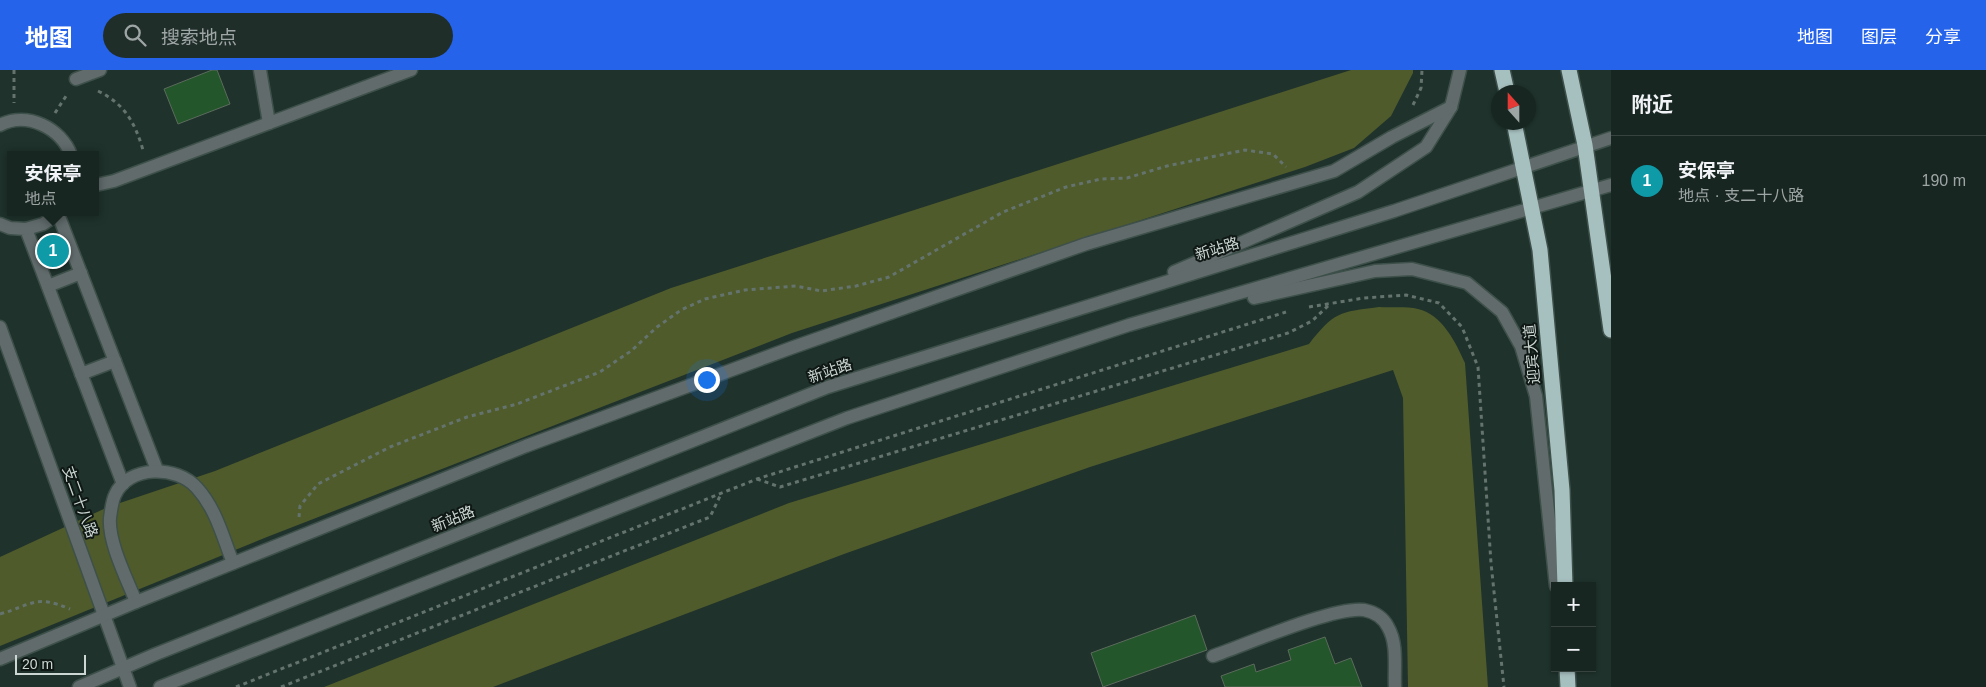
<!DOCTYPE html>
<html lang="zh">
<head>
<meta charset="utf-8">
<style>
  :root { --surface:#172621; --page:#202e2a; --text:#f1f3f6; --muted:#9ea5a5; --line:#36433f; --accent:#2563eb }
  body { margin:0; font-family:Arial,"Noto Sans SC",sans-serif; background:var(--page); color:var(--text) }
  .controls { position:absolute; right:15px; bottom:15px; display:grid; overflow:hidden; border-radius:0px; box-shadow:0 1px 4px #0004 }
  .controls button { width:45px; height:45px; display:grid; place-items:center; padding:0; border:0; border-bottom:1px solid var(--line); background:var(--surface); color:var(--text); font:25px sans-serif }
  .compass { position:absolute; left:1491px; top:15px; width:45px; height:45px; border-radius:50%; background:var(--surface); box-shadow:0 1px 4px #0004; rotate:339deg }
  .scale { position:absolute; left:15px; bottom:12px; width:71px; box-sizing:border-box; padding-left:5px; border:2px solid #ccd7d3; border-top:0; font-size:14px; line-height:18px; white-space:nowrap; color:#ccd7d3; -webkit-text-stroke:4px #101815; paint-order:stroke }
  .you { position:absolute; left:706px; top:309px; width:18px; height:18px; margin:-12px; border:4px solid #fff; border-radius:50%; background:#1a73e8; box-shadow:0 0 0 8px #1a73e833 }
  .badge { display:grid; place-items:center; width:32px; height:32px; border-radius:50%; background:var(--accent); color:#fff; font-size:16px; font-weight:700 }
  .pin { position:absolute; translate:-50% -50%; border:2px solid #fff; box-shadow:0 1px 5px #0006 }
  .popup { position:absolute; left:7px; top:81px; width:92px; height:65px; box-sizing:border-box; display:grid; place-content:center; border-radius:0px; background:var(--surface); filter:drop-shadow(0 1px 4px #0005); font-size:16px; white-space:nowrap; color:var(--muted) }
  .popup b { font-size:19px; color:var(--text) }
  .popup::after { content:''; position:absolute; left:50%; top:100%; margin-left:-10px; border:10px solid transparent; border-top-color:var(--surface) }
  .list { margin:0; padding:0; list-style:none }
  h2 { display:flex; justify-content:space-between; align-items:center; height:65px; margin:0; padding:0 20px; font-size:21px }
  h2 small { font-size:16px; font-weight:400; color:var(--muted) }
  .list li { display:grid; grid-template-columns:32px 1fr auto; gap:15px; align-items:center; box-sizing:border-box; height:90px; padding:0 20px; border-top:1px solid var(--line) }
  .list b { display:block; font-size:19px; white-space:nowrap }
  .list p { margin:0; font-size:16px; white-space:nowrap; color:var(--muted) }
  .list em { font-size:16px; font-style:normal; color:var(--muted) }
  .icon { flex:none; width:28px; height:28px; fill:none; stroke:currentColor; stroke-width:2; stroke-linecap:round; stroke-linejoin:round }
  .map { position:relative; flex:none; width:1611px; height:617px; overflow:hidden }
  header { display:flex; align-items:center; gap:30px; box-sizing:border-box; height:70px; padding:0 25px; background:var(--accent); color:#fff }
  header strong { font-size:24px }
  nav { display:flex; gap:28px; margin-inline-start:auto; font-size:18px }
  .search { width:350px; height:45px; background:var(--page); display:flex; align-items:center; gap:12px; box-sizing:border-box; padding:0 18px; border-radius:28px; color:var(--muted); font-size:19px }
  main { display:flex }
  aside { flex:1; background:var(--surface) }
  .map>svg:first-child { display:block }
</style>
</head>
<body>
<header>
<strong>地图</strong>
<div class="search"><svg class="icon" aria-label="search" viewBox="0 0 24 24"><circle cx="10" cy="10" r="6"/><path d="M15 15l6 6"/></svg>搜索地点</div>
<nav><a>地图</a><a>图层</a><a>分享</a></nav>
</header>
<main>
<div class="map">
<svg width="1611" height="617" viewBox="0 0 1611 617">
  <rect width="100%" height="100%" fill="#1f322c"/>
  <g fill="#4f5b2b">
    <path d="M 1351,0 L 1413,0 L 1413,3 L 1391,46 L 1354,78 L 1305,97 L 792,263 L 267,467 L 0,576 L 0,487 L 108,437 L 215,401 L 671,218 Z"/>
    <path d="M 1379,237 C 1391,238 1406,236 1418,239 C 1442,244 1456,273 1465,293 L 1488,617 L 1408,617 L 1403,328 L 1393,300 L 1090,397 L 844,484 L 493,617 L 324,617 L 789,433 L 1309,274 C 1334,242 1339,242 1379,237 Z"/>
  </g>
  <g fill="#23562a" stroke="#5c6b5d">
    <path d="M 212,0 L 217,0 L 230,34 L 178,54 L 164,19 Z"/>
    <path d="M 56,168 L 64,188 L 49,193 L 41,174 Z"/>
    <path d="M 1195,545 L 1207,580 L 1103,617 L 1091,583 Z"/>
    <path d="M 1325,567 L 1335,594 L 1351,588 L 1362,617 L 1225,617 L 1221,606 L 1254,594 L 1256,602 L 1291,590 L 1288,580 Z"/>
  </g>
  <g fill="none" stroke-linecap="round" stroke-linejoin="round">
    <g stroke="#3e504a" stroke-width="15">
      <g id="minor">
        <path d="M 260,0 L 269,53"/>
        <path d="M 76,9 L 100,0"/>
        <path d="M 0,55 C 27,41 61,58 71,85"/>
        <path d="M 96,115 L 114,111 L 411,0"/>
        <path d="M 60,142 L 58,144 L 157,400"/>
        <path d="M 0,154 L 10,158 L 26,159 L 123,414"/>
        <path d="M 26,159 L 43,154 L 58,144"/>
        <path d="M 1174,202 L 1358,122 L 1426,77 L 1451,37 L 1460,0"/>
        <path d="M 48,216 L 81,203"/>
        <path d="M 1254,228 L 1375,201 L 1412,199 L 1467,213 L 1502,242 L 1521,276 L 1536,326 L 1556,516"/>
        <path d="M 0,257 L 130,617"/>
        <path d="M 81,304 L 115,291"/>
        <path d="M 136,532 C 127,509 108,472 110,448 C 111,441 112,431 115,425 C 128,395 177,395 197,418 C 216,439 223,467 233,493"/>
        <path d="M 1213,586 C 1245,575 1334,536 1364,540 C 1374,542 1383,547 1388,557 C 1398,574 1394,597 1395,617"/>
        <path d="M 0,589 L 136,532 L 526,376 L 791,278 L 1086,174 L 1334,101 L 1392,67 L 1451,37"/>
        <path d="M 79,617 L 156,584 L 828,317 L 1394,141 L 1611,68"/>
        <path d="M 160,617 L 847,348 L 1129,255 L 1611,115"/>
      </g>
    </g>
    <g stroke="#3e504a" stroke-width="18">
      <g id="highway">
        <path d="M 1502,0 L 1507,22"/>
        <path d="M 1569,0 L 1585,75 L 1611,260"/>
        <path d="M 1514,52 L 1540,180 L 1562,420 L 1565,516"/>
        <path d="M 1567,598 L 1568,617"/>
      </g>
    </g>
    <g stroke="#64736e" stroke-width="3" stroke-dasharray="4 4" stroke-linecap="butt">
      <path d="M 14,0 L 14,33"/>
      <path d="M 98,21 C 125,34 135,53 143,80"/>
      <path d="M 1413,35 L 1421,18 L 1422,0"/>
      <path d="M 55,43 L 68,23"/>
      <path d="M 1309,237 L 1364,228 L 1406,225 L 1439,233 L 1462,257 L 1478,297 L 1491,493 L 1504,617"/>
      <path d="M 757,409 L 780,417 L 1288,263 L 1312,251 L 1330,234"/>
      <path d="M 299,447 L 300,436 L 318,414 L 390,377 L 467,347 L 517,334 L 600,302 L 631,281 L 657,257 L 681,240 L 705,229 L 745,220 L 796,216 L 821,221 L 856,216 L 889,207 L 1003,142 L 1066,117 L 1101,109 L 1127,108 L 1167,96 L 1245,80 L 1273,84 L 1286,97"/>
      <path d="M 0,544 C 32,535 35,524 70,539"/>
      <path d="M 236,617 L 757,409 L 1286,242"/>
      <path d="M 281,617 L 710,447 L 721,424"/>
    </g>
    <use href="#minor" stroke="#616b6b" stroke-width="12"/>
    <use href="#highway" stroke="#a6bfbf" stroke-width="15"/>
  </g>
  <g text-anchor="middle" stroke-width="4" stroke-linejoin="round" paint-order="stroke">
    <g font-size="15" fill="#ccd7d3" stroke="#101815">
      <text transform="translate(1217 179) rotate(-17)" y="5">新站路</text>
      <text transform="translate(1532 284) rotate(-95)" y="5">迎宾大道</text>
      <text transform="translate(830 301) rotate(-19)" y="5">新站路</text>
      <text transform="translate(80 432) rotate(70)" y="5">支二十八路</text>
      <text transform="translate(453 449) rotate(-22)" y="5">新站路</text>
    </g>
  </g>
</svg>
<div class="controls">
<button>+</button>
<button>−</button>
</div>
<svg class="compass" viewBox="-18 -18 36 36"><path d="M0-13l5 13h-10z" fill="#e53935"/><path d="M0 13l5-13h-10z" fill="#9ea5a5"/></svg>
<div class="scale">20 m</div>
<div class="you"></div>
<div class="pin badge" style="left:53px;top:181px;background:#0f9aa8">1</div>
<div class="popup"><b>安保亭</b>地点</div>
</div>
<aside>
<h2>附近<small></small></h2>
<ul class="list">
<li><span class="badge" style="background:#0f9aa8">1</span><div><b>安保亭</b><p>地点 · 支二十八路</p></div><em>190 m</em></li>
</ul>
</aside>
</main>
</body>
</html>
